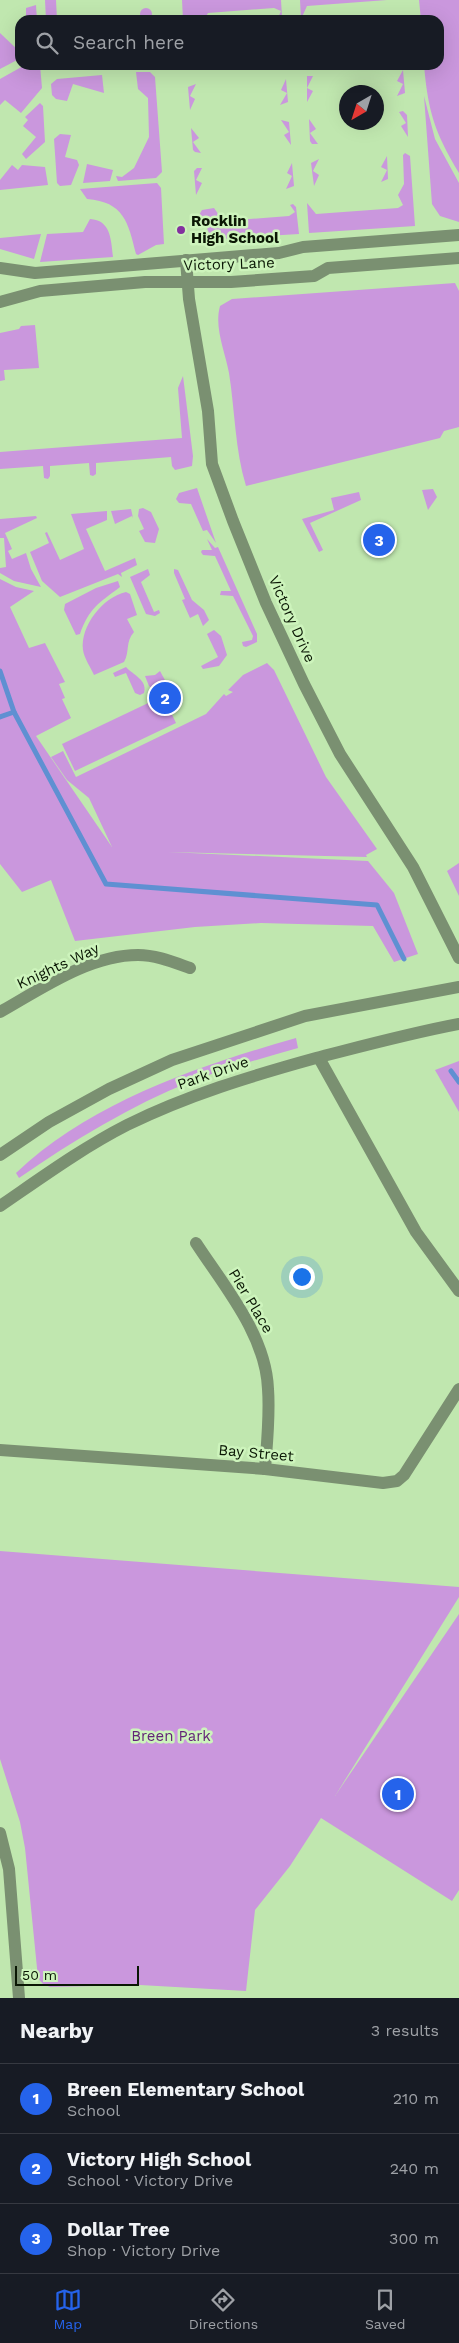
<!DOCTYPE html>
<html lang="en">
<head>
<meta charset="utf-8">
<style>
  :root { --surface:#171b24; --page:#242831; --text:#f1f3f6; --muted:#9ea1a6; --line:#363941; --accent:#2563eb }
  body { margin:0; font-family:"Work Sans",sans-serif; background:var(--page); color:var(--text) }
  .compass { position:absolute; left:339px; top:85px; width:45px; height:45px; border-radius:50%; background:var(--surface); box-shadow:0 5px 20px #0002; rotate:219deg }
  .scale { position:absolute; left:15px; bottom:12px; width:124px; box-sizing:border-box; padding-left:5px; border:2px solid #0a1704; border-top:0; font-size:14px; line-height:18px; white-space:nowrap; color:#0a1704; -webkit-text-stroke:4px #cdf4bc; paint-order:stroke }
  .you { position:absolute; left:301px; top:1276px; width:18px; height:18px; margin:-12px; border:4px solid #fff; border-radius:50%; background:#1a73e8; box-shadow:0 0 0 8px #1a73e833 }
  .badge { display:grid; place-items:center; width:32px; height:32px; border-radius:50%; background:var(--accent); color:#fff; font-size:16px; font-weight:700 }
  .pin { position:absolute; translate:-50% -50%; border:2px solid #fff; box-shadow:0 1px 5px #0006 }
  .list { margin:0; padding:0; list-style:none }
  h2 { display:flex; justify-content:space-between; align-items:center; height:65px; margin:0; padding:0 20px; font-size:21px }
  h2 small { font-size:16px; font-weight:400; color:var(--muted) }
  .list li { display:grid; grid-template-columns:32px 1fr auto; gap:15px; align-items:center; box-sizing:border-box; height:70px; padding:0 20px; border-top:1px solid var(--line) }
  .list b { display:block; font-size:19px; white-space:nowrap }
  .list p { margin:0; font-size:16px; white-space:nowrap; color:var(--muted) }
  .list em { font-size:16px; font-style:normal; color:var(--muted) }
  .icon { flex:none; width:28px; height:28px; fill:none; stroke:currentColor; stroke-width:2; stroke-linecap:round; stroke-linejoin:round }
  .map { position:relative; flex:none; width:459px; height:1998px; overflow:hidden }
  .search { position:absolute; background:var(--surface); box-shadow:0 5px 20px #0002; left:15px; right:15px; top:15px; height:55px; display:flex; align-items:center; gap:12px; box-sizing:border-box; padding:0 18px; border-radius:15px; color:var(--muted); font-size:19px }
  .sheet { height:275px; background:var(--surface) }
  nav { display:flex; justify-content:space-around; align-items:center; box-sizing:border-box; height:70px; border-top:1px solid var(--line); background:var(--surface); font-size:14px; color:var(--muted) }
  nav a { display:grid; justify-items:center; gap:2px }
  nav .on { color:var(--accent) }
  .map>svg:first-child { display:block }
</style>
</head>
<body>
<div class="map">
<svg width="459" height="1998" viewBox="0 0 459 1998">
  <rect width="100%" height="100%" fill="#c0e7af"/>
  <g fill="#ca97dd">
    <path d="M 45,0 L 56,0 L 57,20 L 46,20 Z"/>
    <path d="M 182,0 L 281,0 L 282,17 L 277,20 L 281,11 L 274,8 L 208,13 L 204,20 L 183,20 Z"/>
    <path d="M 300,0 L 387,0 L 307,6 L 301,19 Z"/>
    <path d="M 419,0 L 459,0 L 459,173 C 435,133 428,112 424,65 L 439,65 L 439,20 L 421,20 Z"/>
    <path d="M 36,5 L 37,20 L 26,20 L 26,8 Z"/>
    <circle cx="146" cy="14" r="6"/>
    <path d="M 0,33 L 20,52 L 19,59 L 0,69 Z"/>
    <path d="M 25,65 L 40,65 L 42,88 L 21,113 L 5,100 L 0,105 L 0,79 Z"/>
    <path d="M 403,70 L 405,93 L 397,96 L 403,84 L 397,81 Z"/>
    <path d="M 136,72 L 150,72 L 155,77 L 162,172 L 156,178 L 118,181 L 116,176 L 122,177 L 134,168 L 149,137 L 148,98 L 138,89 Z"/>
    <path d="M 102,75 L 104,93 L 73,84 L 67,101 L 56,99 L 52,95 L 51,84 L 57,79 Z"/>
    <path d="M 307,76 L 313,76 L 307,88 L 313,91 L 307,102 Z"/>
    <path d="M 286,79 L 288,102 L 280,105 L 287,93 L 281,90 Z"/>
    <path d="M 196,84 L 190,96 L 195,99 L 190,110 L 188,87 Z"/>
    <path d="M 424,96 L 435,139 L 459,183 L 459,222 L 440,216 L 432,204 Z"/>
    <path d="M 40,103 L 43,106 L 45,142 L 26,159 L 22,154 L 36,137 L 23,126 L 28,120 L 25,117 Z"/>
    <path d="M 403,111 L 407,115 L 408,137 L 401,126 L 406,123 L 399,112 Z"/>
    <path d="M 309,119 L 316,129 L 310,133 L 318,144 L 312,144 L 310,141 Z"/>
    <path d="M 281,120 L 289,122 L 291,145 L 284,135 L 289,132 Z"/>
    <path d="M 191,128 L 199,138 L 193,142 L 201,153 L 195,152 L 193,150 Z"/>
    <path d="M 60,134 L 71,135 L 65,157 L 77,160 L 79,165 L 71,185 L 60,186 L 57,183 L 54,139 Z"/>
    <path d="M 405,153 L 410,156 L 415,226 L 309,233 L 307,203 L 316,214 L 398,208 L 403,205 L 398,195 L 404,184 L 403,155 Z"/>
    <path d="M 387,156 L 388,179 L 381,182 L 387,170 L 381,167 Z"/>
    <path d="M 319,159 L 313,171 L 319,175 L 314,186 L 311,163 Z"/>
    <path d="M 292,163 L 294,186 L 286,189 L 292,176 L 287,173 Z"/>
    <path d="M 87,164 L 113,170 L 110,181 L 83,183 Z"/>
    <path d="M 12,165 L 18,170 L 22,165 L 45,167 L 48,185 L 0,190 L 0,180 Z"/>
    <path d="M 197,168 L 202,168 L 196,180 L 202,183 L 196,195 L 194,171 Z"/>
    <path d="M 157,183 L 161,188 L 164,244 L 156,245 L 138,255 L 136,254 C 128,222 124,202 87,199 L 80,189 Z"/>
    <path d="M 293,204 L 296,207 L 299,234 L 218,239 L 209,233 L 205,223 L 200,224 L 199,215 L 202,210 L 214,208 L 223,221 L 289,216 L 295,212 L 290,205 Z"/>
    <path d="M 90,219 C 111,220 111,240 113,257 L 40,262 L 47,234 L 83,232 Z"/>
    <path d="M 41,234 L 34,259 L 0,249 L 0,238 Z"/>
    <path d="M 455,283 L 459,291 L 459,427 L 444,431 L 440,438 L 246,486 C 235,450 235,411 229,373 C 225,351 214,328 220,306 L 232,299 Z"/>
    <path d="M 35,325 L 39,368 L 4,370 L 5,380 L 0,381 L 0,333 L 19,329 L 21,326 Z"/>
    <path d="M 183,376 L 193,456 L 192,466 L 175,470 L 172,466 L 171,457 L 96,463 L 96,474 L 93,476 L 90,475 L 89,463 L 50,466 L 50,476 L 48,479 L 44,478 L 43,466 L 0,469 L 0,452 L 182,438 L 178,388 Z"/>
    <path d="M 197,488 L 216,543 L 207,530 L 203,531 L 191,504 L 179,503 L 176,499 L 179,493 Z"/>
    <path d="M 433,489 L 437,497 L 428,510 L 422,490 Z"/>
    <path d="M 359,492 L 361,500 L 310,523 L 323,550 L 319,552 L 302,519 L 334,510 L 331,498 Z"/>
    <path d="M 143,508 L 151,512 L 159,529 L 155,543 L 145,542 L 139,531 L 144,529 L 138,516 L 139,509 Z"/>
    <path d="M 131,509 L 133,518 L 132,516 L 115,524 L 111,511 Z"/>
    <path d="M 107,511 L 107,520 L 86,529 L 105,571 L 135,558 L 137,565 L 121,573 L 122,577 L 118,574 L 60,597 L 42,581 L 30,552 L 49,543 L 45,533 L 47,532 L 60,560 L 84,549 L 71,514 Z"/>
    <path d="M 36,516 L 37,518 L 5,533 L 12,549 L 8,551 L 12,559 L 26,553 L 31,569 L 41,587 L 14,581 L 0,573 L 0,568 L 6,567 L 4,538 L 0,538 L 0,519 Z"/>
    <path d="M 207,539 L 215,548 L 218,547 L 257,634 L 257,642 L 246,647 L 243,646 L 242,642 L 252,640 L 253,636 L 233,596 L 220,595 L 221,591 L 231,591 L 215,556 L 203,555 L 201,552 L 202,550 L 212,550 Z"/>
    <path d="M 148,569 L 150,575 L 141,582 L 154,612 L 159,610 L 160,613 L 155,616 L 146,614 L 130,577 Z"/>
    <path d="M 174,569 L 178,570 L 192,600 L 204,610 L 209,620 L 203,626 L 198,614 L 190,618 L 182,600 L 185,599 L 174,573 Z"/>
    <path d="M 0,579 L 16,587 L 34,591 L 10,607 L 29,648 L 45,643 L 65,682 L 59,684 L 65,698 L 62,699 L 71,718 L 36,736 L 112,847 L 89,798 L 67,780 L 51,757 L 63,751 L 76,777 L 206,714 L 224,694 L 226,696 L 233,692 L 228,690 L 243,675 L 267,663 L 274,670 L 326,777 L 377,849 L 366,855 L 367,857 L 168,852 L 368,861 L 394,893 L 418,954 L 394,962 L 373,926 L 261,923 L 195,927 L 75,941 L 51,880 L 22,892 L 0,864 Z"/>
    <path d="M 118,581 L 120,587 C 99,603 89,608 80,634 L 76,635 L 64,610 L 65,604 L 96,588 Z"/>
    <path d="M 126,592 L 130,594 L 137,615 L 127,619 L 134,632 C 125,642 130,652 124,662 L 94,675 C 91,668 84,658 83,650 C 80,626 103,597 126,592 Z"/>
    <path d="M 214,630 L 221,636 L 227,655 L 219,666 L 203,669 L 201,666 L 218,657 L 207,634 Z"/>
    <path d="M 126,667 C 133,675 148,680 144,693 L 140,695 L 135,693 L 126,673 L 115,677 L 113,673 Z"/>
    <path d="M 160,671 L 166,682 L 163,689 L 154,690 L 149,686 L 145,676 L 155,675 Z"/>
    <path d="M 163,696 L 176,723 L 75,771 L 62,744 Z"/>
    <path d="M 459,863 L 459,896 L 447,871 Z"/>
    <path d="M 296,1038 L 298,1048 C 263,1058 227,1068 192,1081 C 130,1106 74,1140 19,1178 L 16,1173 C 91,1102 198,1066 296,1038 Z"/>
    <path d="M 459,1061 L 459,1112 L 435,1070 Z"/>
    <path d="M 0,1551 L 459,1587 L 459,1597 L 335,1796 L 459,1614 L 459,1890 L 452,1901 L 321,1818 L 290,1866 L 255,1910 L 246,1991 L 140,1985 L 50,1987 L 43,1984 L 38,1978 L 25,1848 L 20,1822 L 0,1759 Z"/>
  </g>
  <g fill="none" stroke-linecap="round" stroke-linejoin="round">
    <g stroke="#5f90d2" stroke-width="5">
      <path d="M 0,671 L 14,712 L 106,884 L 377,905 L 404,959"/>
      <path d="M 0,717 L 14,712"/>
      <path d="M 451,1071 L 459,1082"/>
    </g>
    <g stroke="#7a9071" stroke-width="12">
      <path d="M 186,260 L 189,299 L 208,411 L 212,464 L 233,521 L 266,603 L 304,684 L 340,754 L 413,867 L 459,958"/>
      <path d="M 0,268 L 35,273 L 279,253 L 303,247 L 459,235"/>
      <path d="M 0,302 L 40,291 L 145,282 L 231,282 L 314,276 L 328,268 L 459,258"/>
      <path d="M 0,1012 C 41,989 89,955 138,955 C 156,955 173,962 190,968"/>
      <path d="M 319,1058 L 416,1232 L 459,1291"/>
      <path d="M 0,1155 L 49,1122 L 109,1089 L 172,1060 L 305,1016 L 459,987"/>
      <path d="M 0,1206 C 41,1178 82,1148 127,1125 C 188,1095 251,1076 316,1058 C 363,1046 411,1033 459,1024"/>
      <path d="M 196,1243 C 224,1286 266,1335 268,1389 C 270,1415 267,1443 265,1469"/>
      <path d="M 0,1450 L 265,1469 L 383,1483 L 397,1481 L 404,1475 L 459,1389"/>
      <path d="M 0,1833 L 9,1869 L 19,1998"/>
    </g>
  </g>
  <circle fill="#83309f" stroke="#cdf4bc" stroke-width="2" cx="181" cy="230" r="5"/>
  <g text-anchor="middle" stroke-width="5" stroke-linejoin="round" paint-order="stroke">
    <g font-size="15" font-weight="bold" fill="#0a1704" stroke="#cdf4bc" text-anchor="start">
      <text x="191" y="226">Rocklin<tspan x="191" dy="17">High School</tspan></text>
    </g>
    <g font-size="15" fill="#0a1704" stroke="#cdf4bc">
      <text transform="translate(229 264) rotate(-2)" y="5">Victory Lane</text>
      <text transform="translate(292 619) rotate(66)" y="5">Victory Drive</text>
      <text transform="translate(58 966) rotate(-25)" y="5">Knights Way</text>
      <text transform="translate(213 1073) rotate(-19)" y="5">Park Drive</text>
      <text transform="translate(251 1301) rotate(59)" y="5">Pier Place</text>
      <text transform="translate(256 1453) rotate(5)" y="5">Bay Street</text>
    </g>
    <g font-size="15" fill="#632477" stroke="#cdf4bc">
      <text x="171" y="1741">Breen Park</text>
    </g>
  </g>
</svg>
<svg class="compass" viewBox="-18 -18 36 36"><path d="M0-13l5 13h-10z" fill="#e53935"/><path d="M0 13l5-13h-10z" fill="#9ea1a6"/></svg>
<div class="scale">50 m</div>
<div class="you"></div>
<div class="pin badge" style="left:398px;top:1794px">1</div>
<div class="pin badge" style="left:165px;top:698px">2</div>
<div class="pin badge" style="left:379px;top:540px">3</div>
<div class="search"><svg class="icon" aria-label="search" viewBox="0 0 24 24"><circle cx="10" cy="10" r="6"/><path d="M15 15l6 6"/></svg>Search here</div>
</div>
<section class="sheet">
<h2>Nearby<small>3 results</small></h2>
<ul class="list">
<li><span class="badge">1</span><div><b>Breen Elementary School</b><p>School</p></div><em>210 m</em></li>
<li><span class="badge">2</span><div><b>Victory High School</b><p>School · Victory Drive</p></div><em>240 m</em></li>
<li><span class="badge">3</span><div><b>Dollar Tree</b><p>Shop · Victory Drive</p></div><em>300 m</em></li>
</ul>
</section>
<nav>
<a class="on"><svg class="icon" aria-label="map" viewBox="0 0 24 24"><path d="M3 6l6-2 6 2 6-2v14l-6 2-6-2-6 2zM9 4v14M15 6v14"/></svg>Map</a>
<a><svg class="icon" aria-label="directions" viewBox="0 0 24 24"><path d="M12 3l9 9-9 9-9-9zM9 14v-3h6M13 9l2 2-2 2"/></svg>Directions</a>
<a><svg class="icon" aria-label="saved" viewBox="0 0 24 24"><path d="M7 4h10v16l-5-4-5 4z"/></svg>Saved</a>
</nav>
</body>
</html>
